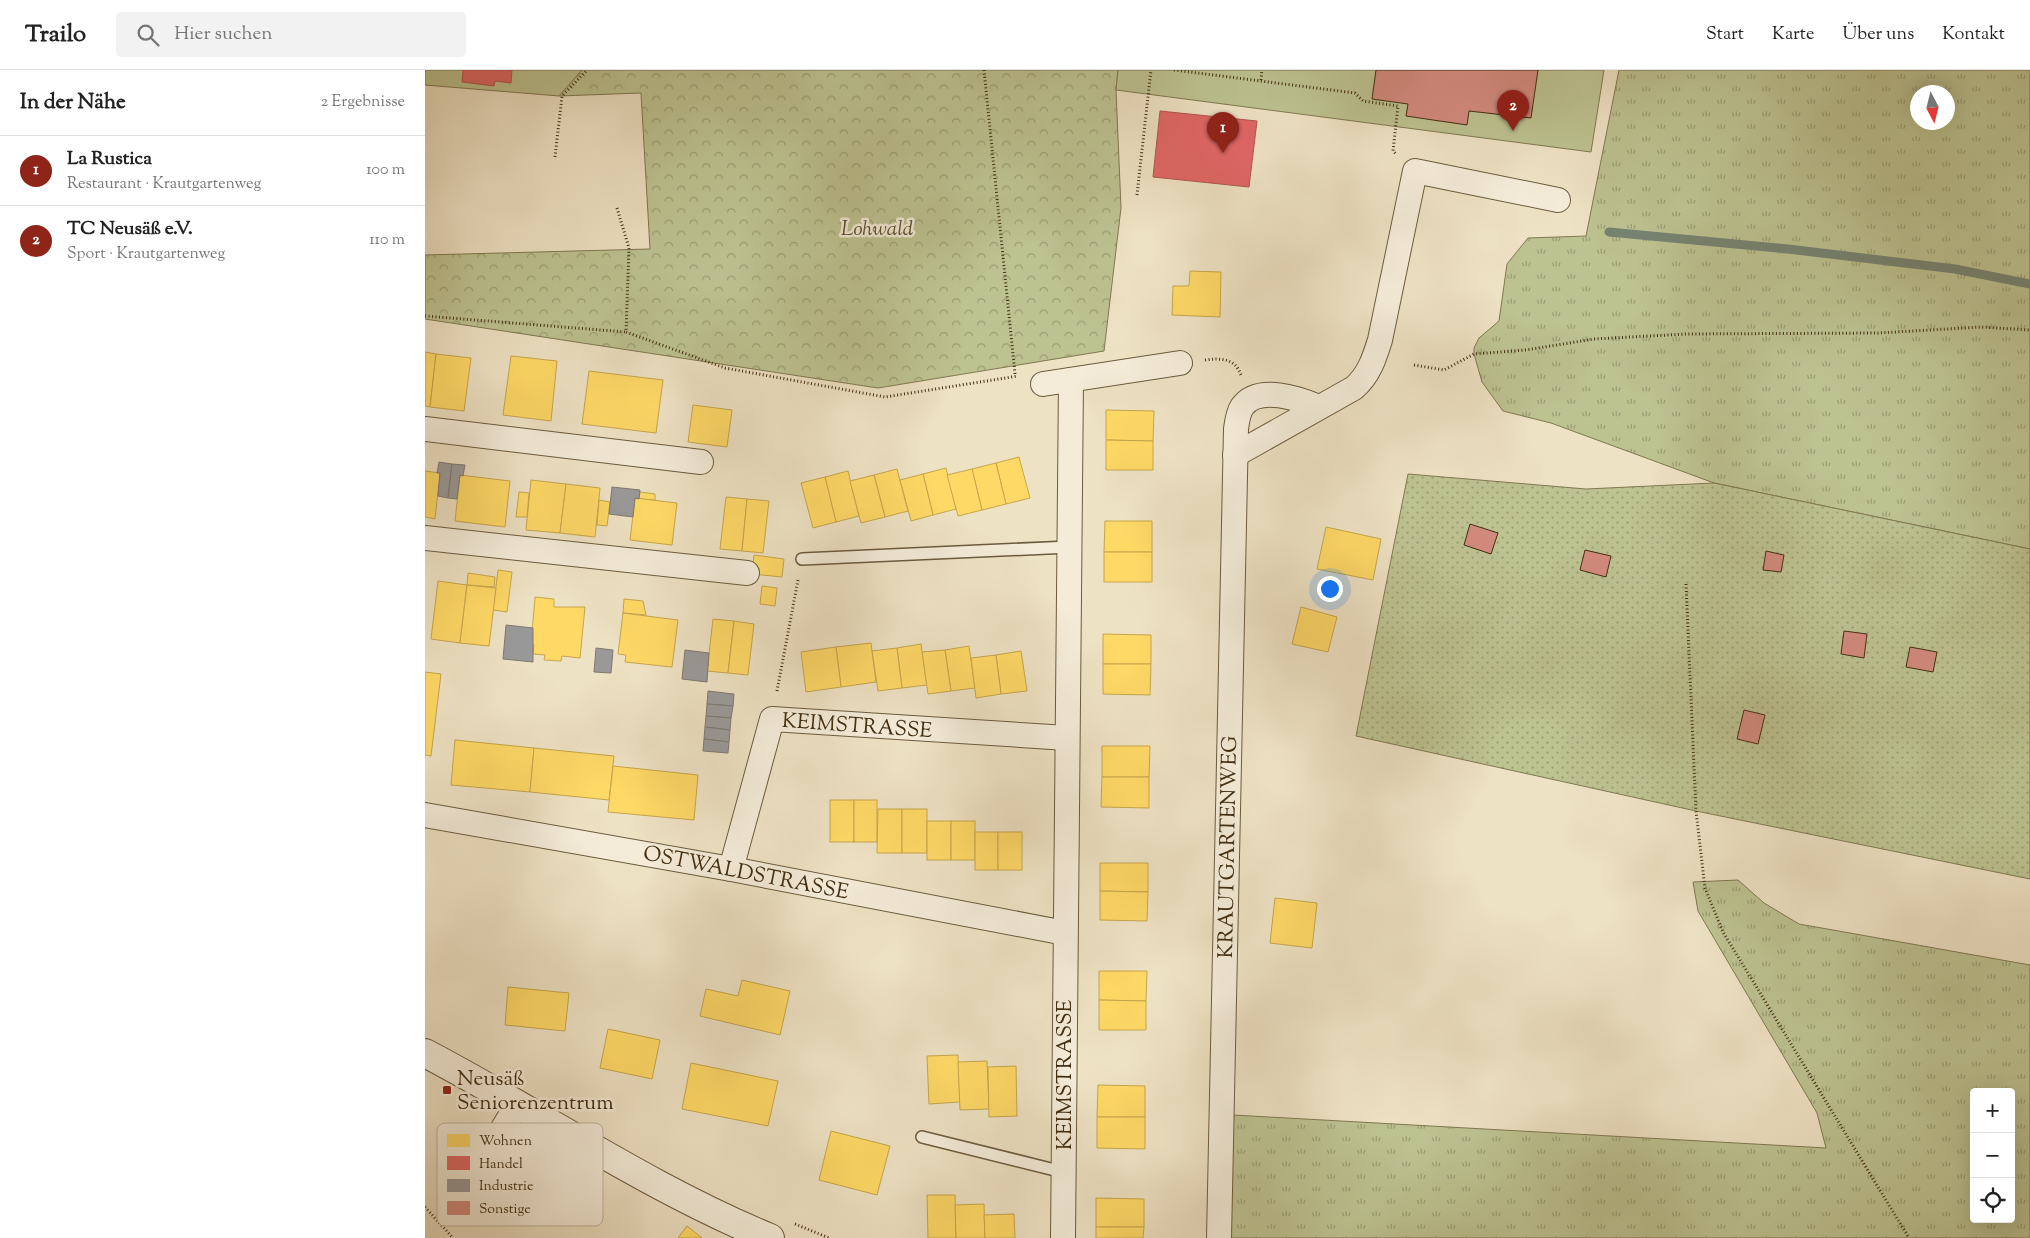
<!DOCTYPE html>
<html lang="de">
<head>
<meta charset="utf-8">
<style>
  :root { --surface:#fff; --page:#f2f2f2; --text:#222; --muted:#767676; --line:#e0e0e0; --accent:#8f2418 }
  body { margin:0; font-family:"Sorts Mill Goudy",serif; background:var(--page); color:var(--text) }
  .controls { position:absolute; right:15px; bottom:15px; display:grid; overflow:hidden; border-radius:5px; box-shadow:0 5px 20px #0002 }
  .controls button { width:45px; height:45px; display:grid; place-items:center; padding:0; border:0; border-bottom:1px solid var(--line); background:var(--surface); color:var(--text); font:25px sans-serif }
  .compass { position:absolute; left:1485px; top:15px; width:45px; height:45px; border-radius:50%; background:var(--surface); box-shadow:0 5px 20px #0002; rotate:173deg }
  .you { position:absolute; left:904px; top:518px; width:18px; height:18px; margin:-12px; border:4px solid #fff; border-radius:50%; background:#1a73e8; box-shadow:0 0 0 8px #1a73e833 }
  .badge { display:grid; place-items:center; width:32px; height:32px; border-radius:50%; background:var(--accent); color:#fff; font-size:16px; font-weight:700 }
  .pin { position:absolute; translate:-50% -41px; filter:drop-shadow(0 1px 2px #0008) }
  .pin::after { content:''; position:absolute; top:26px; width:18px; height:15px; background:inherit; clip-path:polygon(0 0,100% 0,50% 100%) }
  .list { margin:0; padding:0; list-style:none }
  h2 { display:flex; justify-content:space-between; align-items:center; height:65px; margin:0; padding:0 20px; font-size:21px }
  h2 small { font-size:16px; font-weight:400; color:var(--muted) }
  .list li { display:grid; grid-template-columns:32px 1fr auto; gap:15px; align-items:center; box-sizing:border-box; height:70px; padding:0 20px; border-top:1px solid var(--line) }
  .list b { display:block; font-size:19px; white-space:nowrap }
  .list p { margin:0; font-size:16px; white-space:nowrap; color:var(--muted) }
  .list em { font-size:16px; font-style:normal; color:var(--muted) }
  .icon { flex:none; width:28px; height:28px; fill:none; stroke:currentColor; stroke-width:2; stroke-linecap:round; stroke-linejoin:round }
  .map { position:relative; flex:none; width:1605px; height:1168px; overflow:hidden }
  header { display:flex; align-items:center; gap:30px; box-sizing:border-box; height:70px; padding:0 25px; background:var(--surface); border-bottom:1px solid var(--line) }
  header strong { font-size:24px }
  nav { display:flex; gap:28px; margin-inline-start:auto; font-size:18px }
  .search { width:350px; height:45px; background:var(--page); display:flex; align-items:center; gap:12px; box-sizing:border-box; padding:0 18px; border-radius:5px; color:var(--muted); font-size:19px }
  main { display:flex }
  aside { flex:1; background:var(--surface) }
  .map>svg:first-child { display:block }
</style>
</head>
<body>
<header>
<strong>Trailo</strong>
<div class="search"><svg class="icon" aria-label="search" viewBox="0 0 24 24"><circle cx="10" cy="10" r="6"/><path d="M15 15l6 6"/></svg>Hier suchen</div>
<nav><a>Start</a><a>Karte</a><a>Über uns</a><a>Kontakt</a></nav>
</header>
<main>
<aside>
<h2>In der Nähe<small>2 Ergebnisse</small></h2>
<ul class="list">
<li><span class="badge">1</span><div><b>La Rustica</b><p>Restaurant · Krautgartenweg</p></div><em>100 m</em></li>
<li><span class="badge">2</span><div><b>TC Neusäß e.V.</b><p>Sport · Krautgartenweg</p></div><em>110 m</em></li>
</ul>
</aside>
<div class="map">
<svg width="1605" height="1168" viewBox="0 0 1605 1168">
  <defs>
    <pattern id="grass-tufts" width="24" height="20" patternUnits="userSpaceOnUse" patternTransform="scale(1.25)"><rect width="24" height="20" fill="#bdc291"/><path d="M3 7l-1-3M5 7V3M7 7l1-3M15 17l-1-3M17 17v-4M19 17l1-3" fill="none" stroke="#9b9e75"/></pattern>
    <pattern id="forest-crowns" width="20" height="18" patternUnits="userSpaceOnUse" patternTransform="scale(1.25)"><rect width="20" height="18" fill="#bdc291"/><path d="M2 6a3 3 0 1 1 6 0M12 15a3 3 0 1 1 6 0" fill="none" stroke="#9b9e75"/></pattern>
    <pattern id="park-dots" width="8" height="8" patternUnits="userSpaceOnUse" patternTransform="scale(1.25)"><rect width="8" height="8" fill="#bdc291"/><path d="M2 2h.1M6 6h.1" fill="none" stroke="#9b9e75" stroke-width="1.8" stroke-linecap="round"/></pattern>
  </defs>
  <rect width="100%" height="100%" fill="#eee2c4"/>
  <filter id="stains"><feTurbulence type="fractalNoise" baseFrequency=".004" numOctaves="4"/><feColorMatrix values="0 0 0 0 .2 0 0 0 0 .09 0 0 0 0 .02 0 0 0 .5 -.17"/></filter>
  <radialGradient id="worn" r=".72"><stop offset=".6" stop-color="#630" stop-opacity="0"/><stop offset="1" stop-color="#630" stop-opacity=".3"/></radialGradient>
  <g fill="url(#grass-tufts)" stroke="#807851" fill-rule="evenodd">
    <path d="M 1194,0 L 1605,0 L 1605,479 L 1289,413 L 1126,353 L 1078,341 L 1057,312 L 1049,284 L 1049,278 L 1054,268 L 1074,251 L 1082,194 L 1103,168 L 1161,166 ZM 1492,22 L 1522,22 L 1522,52 L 1492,52 Z"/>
    <path d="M 1313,810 L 1339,833 L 1374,854 L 1605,895 L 1605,1168 L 806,1168 L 808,1045 L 1401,1078 L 1392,1043 L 1273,841 L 1268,812 ZM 1549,1022 L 1586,1022 L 1586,1149 L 1549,1149 Z"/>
  </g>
  <path fill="url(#forest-crowns)" stroke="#807851" d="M 157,0 L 693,0 L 691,20 L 696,138 L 679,281 L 453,318 L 0,249 L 0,185 L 225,179 L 216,23 L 134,26 Z"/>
  <path fill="url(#park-dots)" stroke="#807851" d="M 983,404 L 1161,419 L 1289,413 L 1605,479 L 1605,809 L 1271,741 L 931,666 Z"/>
  <g fill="#bdc291" stroke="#807851">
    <path d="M 0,0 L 157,0 L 134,26 L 0,15 Z"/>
    <path d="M 693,0 L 1179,0 L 1166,82 L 691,20 Z"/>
  </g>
  <g fill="#ffd966" stroke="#c6a64c">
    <path d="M 765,201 L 796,202 L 795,247 L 747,245 L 748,216 L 764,216 Z"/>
    <path d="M 0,282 L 11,284 L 5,337 L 0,336 Z"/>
    <path d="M 11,284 L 46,288 L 39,341 L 5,337 Z"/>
    <path d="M 86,286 L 132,291 L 126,351 L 78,345 Z"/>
    <path d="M 164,301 L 238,310 L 231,363 L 157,354 Z"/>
    <path d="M 268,335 L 307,340 L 302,377 L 263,372 Z"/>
    <path d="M 681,340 L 729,341 L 728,371 L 681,370 Z"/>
    <path d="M 681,370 L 728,371 L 728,400 L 681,400 Z"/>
    <path d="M 594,387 L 605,428 L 581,434 L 571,393 Z"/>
    <path d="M 571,393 L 581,434 L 557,440 L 547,399 Z"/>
    <path d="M 521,398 L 531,439 L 508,445 L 498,404 Z"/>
    <path d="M 472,399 L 483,441 L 460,447 L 449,405 Z"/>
    <path d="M 547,399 L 557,440 L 533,446 L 522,405 Z"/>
    <path d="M 0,401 L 15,403 L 10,449 L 0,447 Z"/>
    <path d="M 423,401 L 434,446 L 411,452 L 400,407 Z"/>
    <path d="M 498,404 L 508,445 L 486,451 L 475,410 Z"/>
    <path d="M 35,405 L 85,411 L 80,457 L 30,451 Z"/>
    <path d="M 449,405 L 460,447 L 436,453 L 425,411 Z"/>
    <path d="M 400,407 L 411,452 L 388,458 L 376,413 Z"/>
    <path d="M 106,410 L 141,414 L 135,463 L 101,460 Z"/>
    <path d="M 141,414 L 175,418 L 170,467 L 135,463 Z"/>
    <path d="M 94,422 L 104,423 L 102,447 L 91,447 Z"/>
    <path d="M 215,422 L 230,424 L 230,430 L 214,429 Z"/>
    <path d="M 301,427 L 322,429 L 317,481 L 295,479 Z"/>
    <path d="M 210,428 L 252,433 L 247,475 L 205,470 Z"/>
    <path d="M 322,429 L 344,431 L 338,483 L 317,481 Z"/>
    <path d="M 174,430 L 185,432 L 182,456 L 172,455 Z"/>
    <path d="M 680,451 L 727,451 L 727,482 L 679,482 Z"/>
    <path d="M 901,457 L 956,469 L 948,510 L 892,499 Z"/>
    <rect x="679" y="482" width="48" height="30"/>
    <path d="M 329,485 L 359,489 L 357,507 L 327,504 Z"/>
    <path d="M 73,500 L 87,502 L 82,542 L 68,540 Z"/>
    <path d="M 43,503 L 70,507 L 69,517 L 42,515 Z"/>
    <path d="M 13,511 L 42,515 L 35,573 L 6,569 Z"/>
    <path d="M 42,515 L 71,518 L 64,576 L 35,573 Z"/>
    <path d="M 337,516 L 352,518 L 350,536 L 335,534 Z"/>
    <path d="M 110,527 L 129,529 L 129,537 L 160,537 L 155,588 L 137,586 L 136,591 L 119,590 L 120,585 L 108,584 L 109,575 L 106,575 Z"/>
    <path d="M 199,529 L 218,531 L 221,545 L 198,543 Z"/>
    <path d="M 876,537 L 912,547 L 903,582 L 867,574 Z"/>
    <path d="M 198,543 L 253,550 L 247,597 L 200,592 L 201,585 L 193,584 Z"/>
    <path d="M 288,549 L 309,551 L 303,603 L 282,601 Z"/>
    <path d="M 309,551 L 329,554 L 323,605 L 303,603 Z"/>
    <path d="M 678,564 L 726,565 L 726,594 L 678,594 Z"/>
    <path d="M 446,573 L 451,612 L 416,617 L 411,577 Z"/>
    <path d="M 496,574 L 502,615 L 477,618 L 472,578 Z"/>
    <path d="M 544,576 L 550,618 L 526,621 L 520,580 Z"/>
    <path d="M 411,577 L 416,617 L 381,622 L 376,582 Z"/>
    <path d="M 472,578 L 477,618 L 453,621 L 447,581 Z"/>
    <path d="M 520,580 L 526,621 L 503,624 L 497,582 Z"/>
    <path d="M 596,581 L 602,621 L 576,624 L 571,585 Z"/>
    <path d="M 571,585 L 576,624 L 551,628 L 546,588 Z"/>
    <path d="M 678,594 L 726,594 L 725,625 L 678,624 Z"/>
    <path d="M 0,602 L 16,604 L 6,686 L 0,685 Z"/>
    <path d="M 30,670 L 109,678 L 105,722 L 26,715 Z"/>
    <path d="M 677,676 L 725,676 L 724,707 L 677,707 Z"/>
    <path d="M 109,678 L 189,686 L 184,730 L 105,722 Z"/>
    <path d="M 188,696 L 273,705 L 269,750 L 183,742 Z"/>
    <path d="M 677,707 L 724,707 L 724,738 L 676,737 Z"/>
    <rect x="405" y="730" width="24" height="42"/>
    <rect x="429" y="730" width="23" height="42"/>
    <path d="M 453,739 L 477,739 L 477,783 L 452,783 Z"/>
    <rect x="477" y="739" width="25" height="44"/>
    <rect x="502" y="751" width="24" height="39"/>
    <rect x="526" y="751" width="24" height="39"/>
    <rect x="550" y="762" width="23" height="38"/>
    <rect x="573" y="762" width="24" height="38"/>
    <path d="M 675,793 L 723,793 L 723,822 L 675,821 Z"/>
    <path d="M 675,821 L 723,822 L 722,851 L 675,850 Z"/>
    <path d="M 850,828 L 892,833 L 887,878 L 845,873 Z"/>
    <path d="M 674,901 L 722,901 L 721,931 L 674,930 Z"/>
    <path d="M 317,910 L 365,921 L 355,965 L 275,946 L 281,919 L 313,926 Z"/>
    <path d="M 83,917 L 144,923 L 140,961 L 80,955 Z"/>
    <path d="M 674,930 L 721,931 L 721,960 L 674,960 Z"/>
    <path d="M 183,959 L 235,970 L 227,1009 L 175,998 Z"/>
    <path d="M 533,985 L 535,1032 L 504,1034 L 502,986 Z"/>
    <path d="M 562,991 L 564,1039 L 535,1040 L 533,992 Z"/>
    <path d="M 266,993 L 353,1011 L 343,1056 L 257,1039 Z"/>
    <path d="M 591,996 L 592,1046 L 564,1047 L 563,997 Z"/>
    <path d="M 673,1015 L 720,1016 L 720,1047 L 672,1047 Z"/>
    <path d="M 672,1047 L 720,1047 L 720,1079 L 672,1078 Z"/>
    <path d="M 406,1061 L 465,1076 L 452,1125 L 394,1110 Z"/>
    <path d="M 502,1125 L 530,1125 L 531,1168 L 503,1168 Z"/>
    <path d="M 671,1128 L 719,1129 L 719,1157 L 671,1157 Z"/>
    <path d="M 559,1134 L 560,1168 L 531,1168 L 530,1135 Z"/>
    <path d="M 589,1144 L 590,1168 L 560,1168 L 559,1145 Z"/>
    <path d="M 262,1156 L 277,1168 L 253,1168 Z"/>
    <path d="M 671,1157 L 719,1157 L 718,1168 L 671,1168 Z"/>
  </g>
  <g fill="#e06666" stroke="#b1554c">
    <path d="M 38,0 L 87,0 L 86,13 L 70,11 L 69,16 L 37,12 Z"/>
    <path d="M 735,41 L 832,51 L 824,117 L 728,107 Z"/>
  </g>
  <g fill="#999" stroke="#7f7970">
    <path d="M 14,392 L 27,394 L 23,428 L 13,426 L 15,403 L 12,403 Z"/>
    <path d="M 27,394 L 40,395 L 38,406 L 35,405 L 32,429 L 23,428 Z"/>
    <path d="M 187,417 L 215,420 L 214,429 L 210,428 L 208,447 L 184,444 Z"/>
    <path d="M 81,555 L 108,558 L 108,592 L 78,589 Z"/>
    <path d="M 171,578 L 188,580 L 186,603 L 169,602 Z"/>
    <path d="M 260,580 L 284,583 L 282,612 L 257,609 Z"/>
    <path d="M 283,621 L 309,624 L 308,636 L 282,634 Z"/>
    <path d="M 282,634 L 308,636 L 306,648 L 281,646 Z"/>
    <path d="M 281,646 L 306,648 L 305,660 L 280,657 Z"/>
    <path d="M 280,657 L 305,660 L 304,672 L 279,669 Z"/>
    <path d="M 279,669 L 304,672 L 303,683 L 278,681 Z"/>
  </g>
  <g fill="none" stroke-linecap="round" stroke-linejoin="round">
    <path stroke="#768472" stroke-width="9" d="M 1184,162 L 1363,179 L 1530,199 L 1605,214"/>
  </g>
  <g fill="#d38a7e" stroke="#422e11">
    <path d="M 951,0 L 1113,0 L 1106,48 L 1044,41 L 1042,55 L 981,46 L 983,34 L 947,29 Z"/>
    <path d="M 1045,454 L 1073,463 L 1066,484 L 1039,475 Z"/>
    <path d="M 1160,480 L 1186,486 L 1181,507 L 1155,500 Z"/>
    <path d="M 1341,481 L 1359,485 L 1356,502 L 1338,500 Z"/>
    <path d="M 1419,561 L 1442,564 L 1439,588 L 1416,584 Z"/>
    <path d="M 1485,577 L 1512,582 L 1508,602 L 1481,597 Z"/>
    <path d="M 1319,640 L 1340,645 L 1333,674 L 1312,669 Z"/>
  </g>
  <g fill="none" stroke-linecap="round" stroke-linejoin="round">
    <g stroke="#6d5b3e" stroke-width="14">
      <g id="service">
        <path d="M 377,489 L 644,477"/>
        <path d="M 497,1067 L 638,1102"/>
      </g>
    </g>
    <g stroke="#6d5b3e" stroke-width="26">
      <g id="minor">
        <path d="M 618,314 L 755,293"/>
        <path d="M 0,359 L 276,392"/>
        <path d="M 810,385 L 929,318 C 944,305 949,289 955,270 L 990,101 L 1133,130"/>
        <path d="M 0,468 L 322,503"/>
        <path d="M 0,745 L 306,799 L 640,863"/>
        <path d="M 306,799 L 347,649 L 642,668"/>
        <path d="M 63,1117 L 59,1095 L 63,1083 L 92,1035"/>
        <path d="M 638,1168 L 646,310"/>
        <path d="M 794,1168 L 811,359 C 812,352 813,343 817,337 C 833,314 875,329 894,337"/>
      </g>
    </g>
    <g stroke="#6d5b3e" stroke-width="30">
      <path id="tertiary" d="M 0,983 C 116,1044 224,1118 345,1168"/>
    </g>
    <g stroke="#422e11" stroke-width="3" stroke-dasharray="1 2.5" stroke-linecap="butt">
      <path d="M 559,0 L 590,304"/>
      <path d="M 749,0 L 930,23 L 938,31 L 973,36 L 968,81 L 971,84"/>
      <path d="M 836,10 L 837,0"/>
      <path d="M 130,87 L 137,26 L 162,0"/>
      <path d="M 712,125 L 726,0"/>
      <path d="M 192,138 L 204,178 L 201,262 L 300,298 L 460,327 L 593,306"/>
      <path d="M 0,246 L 201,262"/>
      <path d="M 780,290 C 796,288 810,288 816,305"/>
      <path d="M 989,295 L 1019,300 L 1049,284 L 1101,280 L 1169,269 L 1261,264 L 1453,263 L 1556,257 L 1605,260"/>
      <path d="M 1261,514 L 1271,741 L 1280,818 L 1298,862 L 1484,1168"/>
      <path d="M 352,621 L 373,510"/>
      <path d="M 0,1137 L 28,1168"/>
      <path d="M 370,1154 L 404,1168"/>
    </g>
    <use href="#service" stroke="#f4ecd9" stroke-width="11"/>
    <use href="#minor" stroke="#f4ecd9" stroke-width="24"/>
    <use href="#tertiary" stroke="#f4ecd9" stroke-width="28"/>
  </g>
  <rect fill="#8f2418" stroke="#f4ecd9" stroke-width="2" x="17" y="1015" width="10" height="10" rx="2.5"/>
  <g text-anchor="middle" stroke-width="5" stroke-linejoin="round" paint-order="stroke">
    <g font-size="21" font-style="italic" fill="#5b4c2b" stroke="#f4ecd9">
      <text x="452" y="165">Lohwald</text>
    </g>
    <g font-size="21" fill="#422e11" stroke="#f4ecd9">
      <text transform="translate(432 655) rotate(4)" y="7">KEIMSTRASSE</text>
      <text transform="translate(802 777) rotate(-89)" y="7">KRAUTGARTENWEG</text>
      <text transform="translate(321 802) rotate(11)" y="7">OSTWALDSTRASSE</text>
      <text transform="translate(639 1005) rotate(-90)" y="7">KEIMSTRASSE</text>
    </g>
    <g font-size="21" fill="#422e11" stroke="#f4ecd9" text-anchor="start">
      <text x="32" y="1015">Neusäß<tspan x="32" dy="24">Seniorenzentrum</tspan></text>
    </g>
  </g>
  <rect x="12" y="1053" width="166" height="103" rx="8" fill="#f4ecd9" stroke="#bfb39d" stroke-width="1"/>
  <rect x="22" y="1064" width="23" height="13" fill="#ffd966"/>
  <rect x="22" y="1086" width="23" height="14" fill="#e06666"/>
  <rect x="22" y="1109" width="23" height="13" fill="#999"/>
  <rect x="22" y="1131" width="23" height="14" fill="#d38a7e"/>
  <g font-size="14" fill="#422e11">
    <text x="54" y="1075">Wohnen</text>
    <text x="54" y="1098">Handel</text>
    <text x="54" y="1120">Industrie</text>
    <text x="54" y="1143">Sonstige</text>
  </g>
  <rect width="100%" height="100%" filter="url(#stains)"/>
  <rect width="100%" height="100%" fill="url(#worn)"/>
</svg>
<div class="controls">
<button>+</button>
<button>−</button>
<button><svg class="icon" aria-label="locate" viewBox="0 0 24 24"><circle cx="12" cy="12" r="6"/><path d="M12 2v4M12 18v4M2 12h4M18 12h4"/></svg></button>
</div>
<svg class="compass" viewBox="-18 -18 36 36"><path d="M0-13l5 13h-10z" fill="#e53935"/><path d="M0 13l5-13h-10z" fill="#767676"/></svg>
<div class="you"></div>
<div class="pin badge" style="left:798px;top:83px">1</div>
<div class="pin badge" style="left:1088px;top:61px">2</div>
</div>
</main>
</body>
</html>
